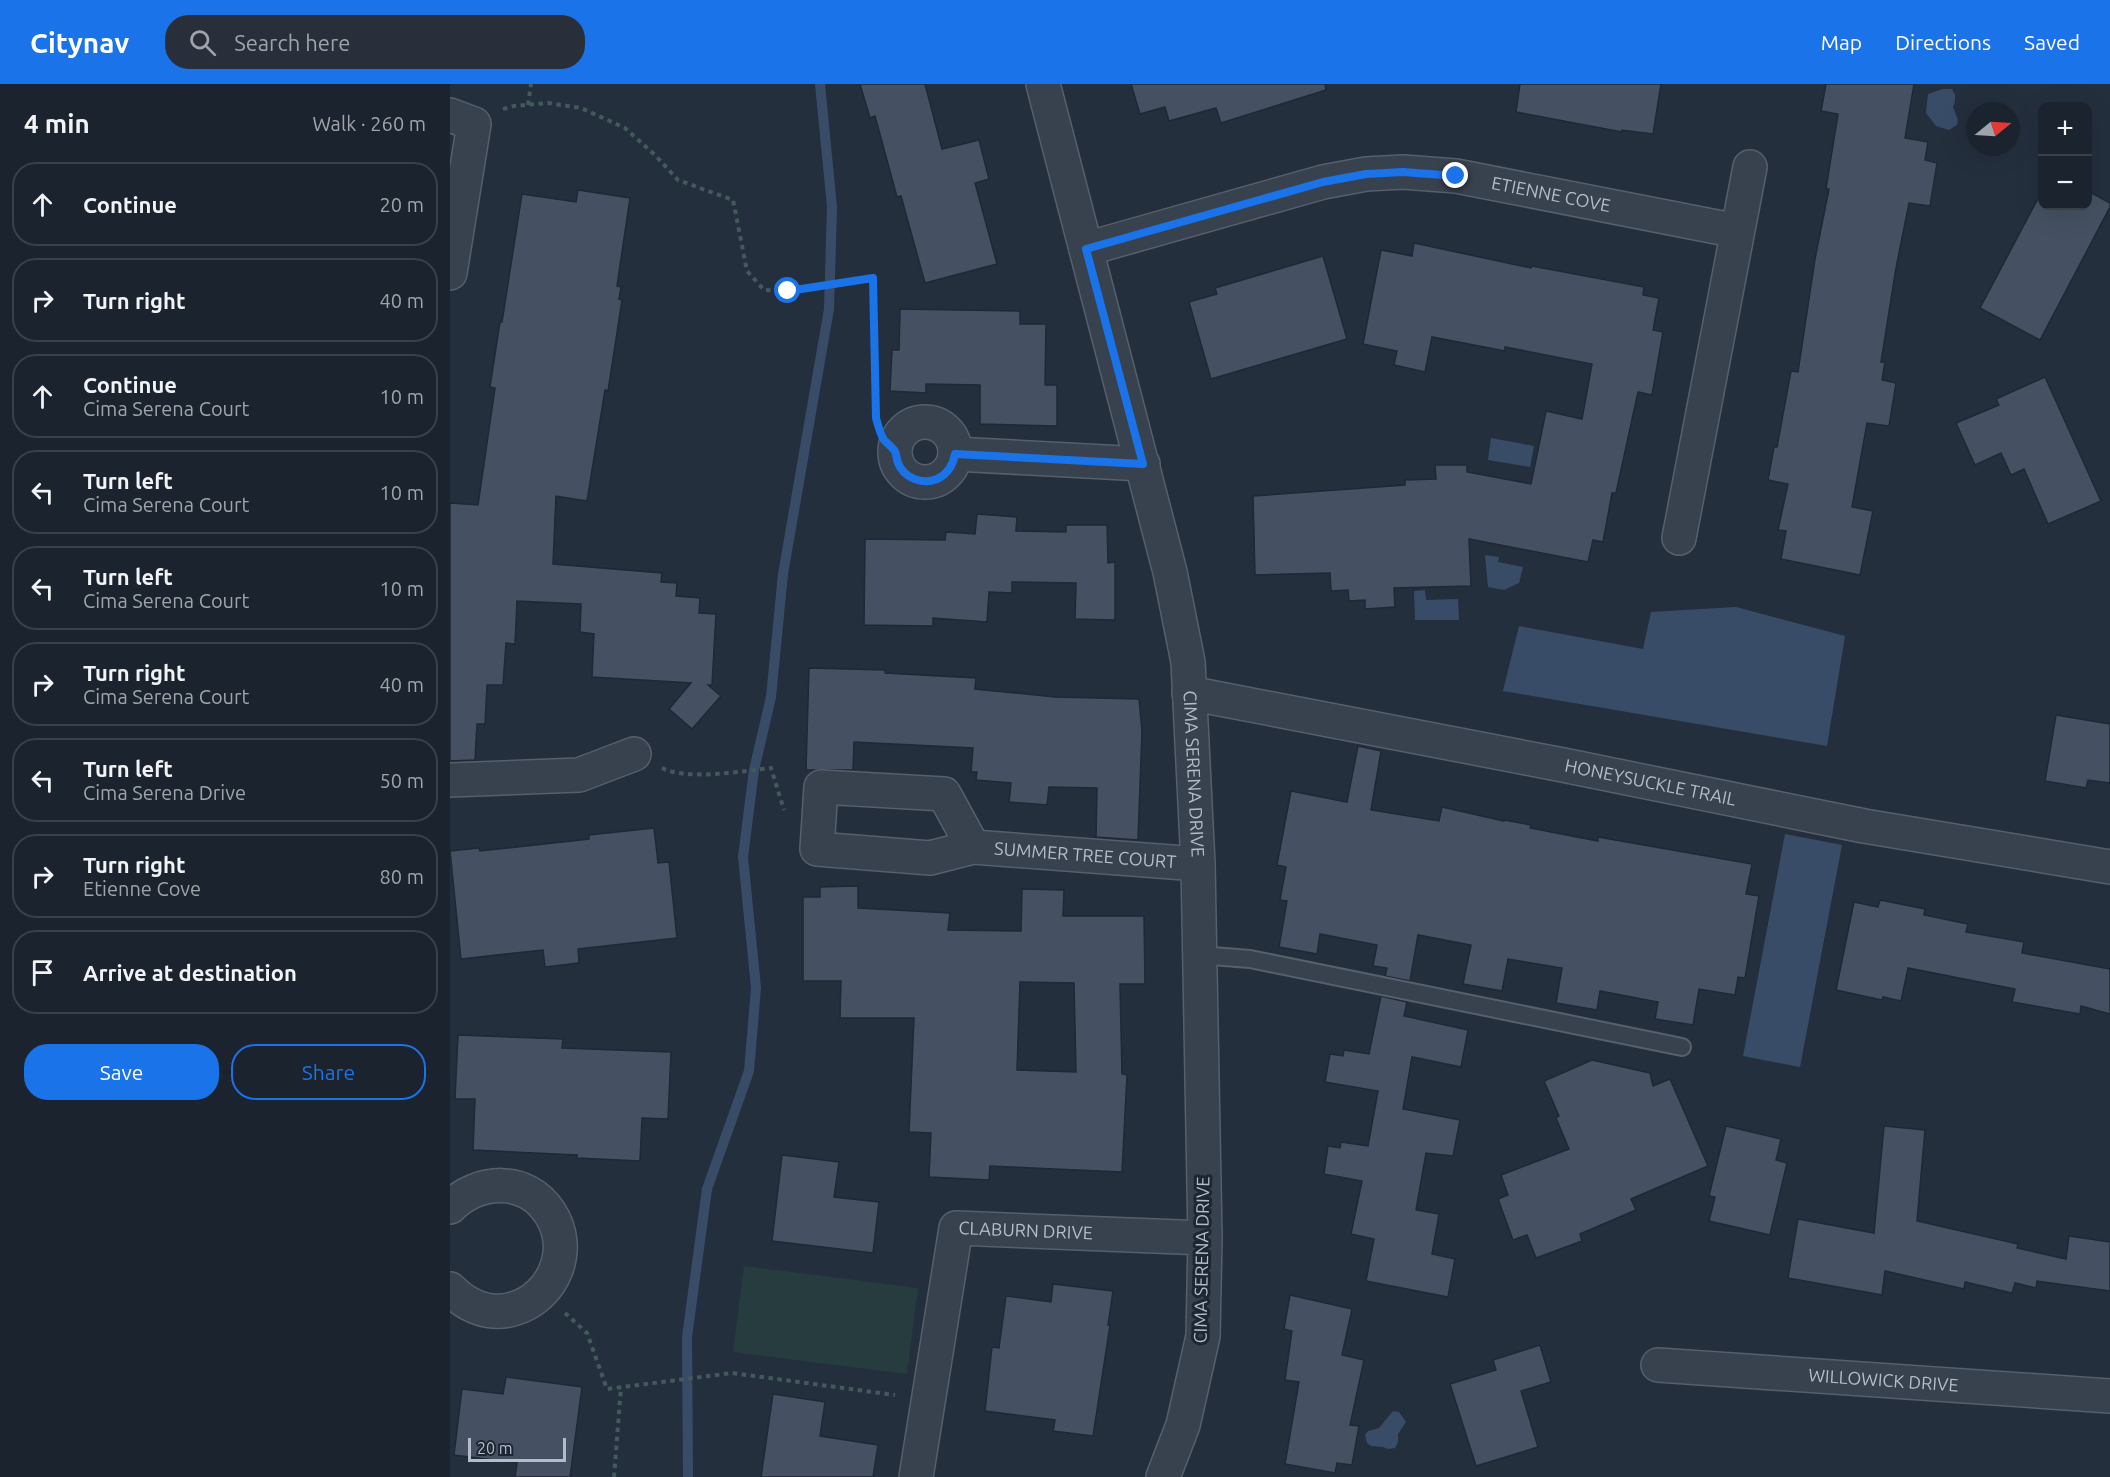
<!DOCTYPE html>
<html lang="en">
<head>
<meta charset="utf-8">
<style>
  :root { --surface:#1b232e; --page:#282f3a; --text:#f1f3f6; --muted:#a0a4aa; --line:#39404a; --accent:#1a73e8 }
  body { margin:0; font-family:Ubuntu,sans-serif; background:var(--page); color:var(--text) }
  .controls { position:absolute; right:18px; top:18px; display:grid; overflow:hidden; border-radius:12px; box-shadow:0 6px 24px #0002 }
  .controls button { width:54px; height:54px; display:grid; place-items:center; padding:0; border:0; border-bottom:2px solid var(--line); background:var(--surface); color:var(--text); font:30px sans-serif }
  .compass { position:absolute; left:1516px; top:18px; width:54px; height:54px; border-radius:50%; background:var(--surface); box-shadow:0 6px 24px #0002; rotate:72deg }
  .scale { position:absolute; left:18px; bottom:15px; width:98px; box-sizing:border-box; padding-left:6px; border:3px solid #b4bcc9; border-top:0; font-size:16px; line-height:21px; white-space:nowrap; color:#b4bcc9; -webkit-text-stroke:4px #1d2633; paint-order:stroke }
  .stop { position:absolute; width:18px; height:18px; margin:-14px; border:4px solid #1a73e8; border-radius:50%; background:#fff }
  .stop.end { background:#1a73e8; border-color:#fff; box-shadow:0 2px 6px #0008 }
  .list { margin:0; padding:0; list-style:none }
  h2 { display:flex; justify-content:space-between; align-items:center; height:78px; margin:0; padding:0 24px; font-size:26px }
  h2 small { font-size:20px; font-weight:400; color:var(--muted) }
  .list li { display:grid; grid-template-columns:39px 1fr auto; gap:18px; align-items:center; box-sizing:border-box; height:84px; margin:0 12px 12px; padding:0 12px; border:2px solid var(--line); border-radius:24px }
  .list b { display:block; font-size:22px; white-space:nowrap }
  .list p { margin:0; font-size:20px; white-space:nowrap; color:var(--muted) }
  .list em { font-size:20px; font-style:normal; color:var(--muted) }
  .actions { display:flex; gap:12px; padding:18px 24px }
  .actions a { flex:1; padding:14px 0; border:2px solid var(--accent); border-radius:24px; text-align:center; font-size:21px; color:var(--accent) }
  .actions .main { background:var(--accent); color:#fff }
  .icon { flex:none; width:33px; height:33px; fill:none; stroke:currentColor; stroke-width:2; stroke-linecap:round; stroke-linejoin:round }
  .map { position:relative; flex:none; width:1660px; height:1393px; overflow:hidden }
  header { display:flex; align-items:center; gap:36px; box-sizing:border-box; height:84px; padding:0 30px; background:var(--accent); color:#fff }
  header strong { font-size:28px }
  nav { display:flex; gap:33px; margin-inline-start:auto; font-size:21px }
  .search { width:420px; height:54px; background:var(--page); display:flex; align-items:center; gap:15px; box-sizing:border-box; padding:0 21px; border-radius:24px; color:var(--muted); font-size:22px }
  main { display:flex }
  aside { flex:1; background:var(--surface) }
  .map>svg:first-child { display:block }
</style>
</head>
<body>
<header>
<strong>Citynav</strong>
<div class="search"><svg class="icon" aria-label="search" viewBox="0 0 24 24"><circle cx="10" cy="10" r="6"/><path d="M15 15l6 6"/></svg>Search here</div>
<nav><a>Map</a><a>Directions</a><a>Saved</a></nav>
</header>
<main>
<aside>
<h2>4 min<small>Walk · 260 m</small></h2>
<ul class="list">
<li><svg class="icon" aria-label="ahead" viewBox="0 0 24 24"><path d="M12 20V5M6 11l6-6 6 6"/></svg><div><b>Continue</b></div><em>20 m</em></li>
<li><svg class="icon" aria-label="right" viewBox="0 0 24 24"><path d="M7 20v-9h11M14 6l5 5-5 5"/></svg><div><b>Turn right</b></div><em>40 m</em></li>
<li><svg class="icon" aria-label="ahead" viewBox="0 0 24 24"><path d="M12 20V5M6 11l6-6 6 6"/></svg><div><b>Continue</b><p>Cima Serena Court</p></div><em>10 m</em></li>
<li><svg class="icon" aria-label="left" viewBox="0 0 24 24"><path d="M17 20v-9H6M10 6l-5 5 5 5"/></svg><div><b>Turn left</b><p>Cima Serena Court</p></div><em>10 m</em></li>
<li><svg class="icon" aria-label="left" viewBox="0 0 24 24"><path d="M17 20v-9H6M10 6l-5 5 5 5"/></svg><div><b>Turn left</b><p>Cima Serena Court</p></div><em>10 m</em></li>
<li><svg class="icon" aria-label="right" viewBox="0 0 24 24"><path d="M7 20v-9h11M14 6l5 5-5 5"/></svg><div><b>Turn right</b><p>Cima Serena Court</p></div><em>40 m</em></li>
<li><svg class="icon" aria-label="left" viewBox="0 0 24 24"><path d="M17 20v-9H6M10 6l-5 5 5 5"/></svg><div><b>Turn left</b><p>Cima Serena Drive</p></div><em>50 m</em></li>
<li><svg class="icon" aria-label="right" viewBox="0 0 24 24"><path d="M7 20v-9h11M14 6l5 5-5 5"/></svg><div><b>Turn right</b><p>Etienne Cove</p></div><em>80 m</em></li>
<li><svg class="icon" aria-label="arrive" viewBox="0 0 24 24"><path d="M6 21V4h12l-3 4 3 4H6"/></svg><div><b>Arrive at destination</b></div></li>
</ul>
<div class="actions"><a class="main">Save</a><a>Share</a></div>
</aside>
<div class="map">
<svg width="1660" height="1393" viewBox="0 0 1660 1393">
  <rect width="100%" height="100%" fill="#242f3e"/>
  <path fill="#263c3f" d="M 294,1182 L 468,1204 L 457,1290 L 283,1268 Z"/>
  <g fill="#394c67">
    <path d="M 1493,5 L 1502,5 L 1505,11 L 1505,18 L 1503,23 L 1508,36 L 1507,41 L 1499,46 L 1486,42 L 1476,29 L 1478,10 Z"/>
    <path d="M 1041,354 L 1084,362 L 1080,383 L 1038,376 Z"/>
    <path d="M 1035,471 L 1049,473 L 1048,478 L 1073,483 L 1069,499 L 1054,506 L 1038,503 Z"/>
    <path d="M 975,506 L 976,516 L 1008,515 L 1009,536 L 965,536 L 964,507 Z"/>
    <path d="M 1286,523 L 1395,552 L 1377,662 L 1053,607 L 1069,542 L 1193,565 L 1201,528 Z"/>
    <path d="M 1335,750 L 1392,761 L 1350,983 L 1293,972 Z"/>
    <path d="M 943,1327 L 949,1328 L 956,1338 L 948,1350 L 948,1358 L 945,1364 L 938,1365 L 933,1363 L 921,1362 L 917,1359 L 915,1351 L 918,1347 L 929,1344 Z"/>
  </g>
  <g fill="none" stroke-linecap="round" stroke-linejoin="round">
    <path stroke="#394c67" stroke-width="10" d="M 238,1393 L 237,1253 L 257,1105 L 299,987 L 306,904 L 293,773 L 304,686 L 321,613 L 333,490 L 379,225 L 382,123 L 370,0"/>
  </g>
  <g fill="#455162" stroke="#1f2835" stroke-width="1.5" fill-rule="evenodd">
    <path d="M 410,0 L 475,0 L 492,65 L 529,56 L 539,95 L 525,99 L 547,180 L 475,199 L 451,112 L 447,113 L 425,32 L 420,34 Z"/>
    <path d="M 681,0 L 875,0 L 876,6 L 771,39 L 766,24 L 719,37 L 715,23 L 690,30 Z"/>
    <path d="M 1070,0 L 1211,0 L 1203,50 L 1172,46 L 1172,48 L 1066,28 Z"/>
    <path d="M 1376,0 L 1464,0 L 1455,54 L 1478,58 L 1475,76 L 1487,79 L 1480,122 L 1459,119 L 1446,184 L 1431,278 L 1435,278 L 1432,296 L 1446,299 L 1439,342 L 1417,339 L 1402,423 L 1423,427 L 1410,491 L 1331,475 L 1336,447 L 1328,446 L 1338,400 L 1318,396 L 1324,363 L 1327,363 L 1341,287 L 1348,288 L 1365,175 L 1379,105 L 1376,105 L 1388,30 L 1371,27 Z"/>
    <path d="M 1593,105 L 1593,122 L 1638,122 L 1638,107 L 1660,119 L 1660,123 L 1590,256 L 1530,224 Z"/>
    <path d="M 128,106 L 180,114 L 167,202 L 171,203 L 169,215 L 172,216 L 158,307 L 155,306 L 137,417 L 106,412 L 103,480 L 212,489 L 211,498 L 227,499 L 226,512 L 250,514 L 249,529 L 266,530 L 262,601 L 258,601 L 271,612 L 242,645 L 219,625 L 241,599 L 142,593 L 144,550 L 130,548 L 131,520 L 67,517 L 65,560 L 56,559 L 53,601 L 37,601 L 35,640 L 27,640 L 25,676 L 0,677 L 0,419 L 28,421 L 45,304 L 40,303 L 50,238 L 52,238 L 72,110 L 126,118 Z"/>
    <path d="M 964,159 L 1081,184 L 1082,182 L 1194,203 L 1193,211 L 1209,214 L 1203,246 L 1213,248 L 1202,311 L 1188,308 L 1166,409 L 1162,409 L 1153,458 L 1143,456 L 1138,478 L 1019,455 L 1021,502 L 944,504 L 945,523 L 915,525 L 915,516 L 899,517 L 898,506 L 881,507 L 880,489 L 805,491 L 803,412 L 955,401 L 955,396 L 986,395 L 985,381 L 1017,381 L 1017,388 L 1081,400 L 1096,327 L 1132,335 L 1142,280 L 1055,263 L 1055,267 L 982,253 L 975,288 L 944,281 L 947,267 L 913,260 L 931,166 L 962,172 Z"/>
    <path d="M 873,172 L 897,255 L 761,295 L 739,218 L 767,210 L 765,204 Z"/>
    <path d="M 450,225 L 570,227 L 570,240 L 596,240 L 595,301 L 607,301 L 607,342 L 530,340 L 530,301 L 476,300 L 476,309 L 440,307 L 442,266 L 449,266 Z"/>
    <path d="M 1595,293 L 1651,417 L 1598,440 L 1574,385 L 1561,391 L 1551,369 L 1525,381 L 1506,339 L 1549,321 L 1546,315 Z"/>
    <path d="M 527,430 L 567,433 L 566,447 L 616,448 L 616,441 L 657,441 L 658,479 L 665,478 L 665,536 L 625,535 L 626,499 L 562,498 L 562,509 L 539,508 L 537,538 L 483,534 L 483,542 L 414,541 L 415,455 L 495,456 L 496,448 L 525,450 Z"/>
    <path d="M 359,584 L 435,586 L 435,589 L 526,594 L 525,605 L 605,613 L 689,615 L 692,647 L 688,756 L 646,753 L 647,704 L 599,703 L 597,721 L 559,718 L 561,699 L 526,696 L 527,688 L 521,688 L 523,664 L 404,658 L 403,686 L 356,686 Z"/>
    <path d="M 1606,631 L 1660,640 L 1660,699 L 1638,696 L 1636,704 L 1595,697 Z"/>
    <path d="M 908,662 L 931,667 L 921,726 L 989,737 L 992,723 L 1054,737 L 1054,736 L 1081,741 L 1080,744 L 1148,757 L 1148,753 L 1302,780 L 1296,810 L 1309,812 L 1295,894 L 1288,893 L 1285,911 L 1249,905 L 1243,941 L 1205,935 L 1208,918 L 1150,907 L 1147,926 L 1106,919 L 1112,884 L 1058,875 L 1052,907 L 1013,900 L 1021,861 L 968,851 L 960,897 L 935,892 L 937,884 L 923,882 L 927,861 L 870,850 L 867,870 L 829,863 L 837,817 L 830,816 L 836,783 L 827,781 L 841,707 L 897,718 Z"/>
    <path d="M 204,744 L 208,779 L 219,778 L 227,854 L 128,865 L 129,879 L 95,883 L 93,866 L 11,875 L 0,767 L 29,764 L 30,767 L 139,755 L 139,751 Z"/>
    <path d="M 408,802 L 408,824 L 500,829 L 498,846 L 571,847 L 572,805 L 614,806 L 613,832 L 694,832 L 695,900 L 670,900 L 672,990 L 677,991 L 672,1088 L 540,1082 L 539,1096 L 479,1093 L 481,1049 L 459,1048 L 464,934 L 390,934 L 391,897 L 353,897 L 353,813 L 370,813 L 370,803 ZM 570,898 L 624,899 L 626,988 L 567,986 Z"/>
    <path d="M 1430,816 L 1475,825 L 1474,831 L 1518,840 L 1516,848 L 1574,858 L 1572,869 L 1660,885 L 1660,930 L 1631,922 L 1630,930 L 1562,918 L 1565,905 L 1458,884 L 1451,917 L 1433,913 L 1432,916 L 1386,906 L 1404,818 L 1428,823 Z"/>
    <path d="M 931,912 L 957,918 L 954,932 L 1018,946 L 1011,983 L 962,973 L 953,1025 L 1010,1036 L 1003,1072 L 976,1069 L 966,1126 L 989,1130 L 982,1170 L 1005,1175 L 998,1213 L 916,1197 L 924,1155 L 901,1150 L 912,1097 L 874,1090 L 878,1062 L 890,1064 L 891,1058 L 918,1062 L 928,1007 L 875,998 L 880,970 L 893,972 L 894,966 L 919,970 Z"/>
    <path d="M 8,951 L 113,955 L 112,964 L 221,968 L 218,1035 L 192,1034 L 190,1077 L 127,1074 L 127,1071 L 23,1066 L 25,1015 L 5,1015 Z"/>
    <path d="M 1142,976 L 1200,989 L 1203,1002 L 1220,995 L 1258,1082 L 1181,1115 L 1186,1126 L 1130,1150 L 1132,1157 L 1086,1174 L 1077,1151 L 1063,1156 L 1048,1115 L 1058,1111 L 1051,1091 L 1119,1065 L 1106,1034 L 1109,1032 L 1094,997 Z"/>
    <path d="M 1276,1042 L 1331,1055 L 1326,1076 L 1337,1079 L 1320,1151 L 1259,1137 L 1265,1113 L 1259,1112 Z"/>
    <path d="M 1434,1042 L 1475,1046 L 1467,1137 L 1568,1160 L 1567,1164 L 1616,1175 L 1619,1152 L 1660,1158 L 1660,1207 L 1587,1197 L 1586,1204 L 1565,1199 L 1562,1209 L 1515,1198 L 1514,1205 L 1435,1187 L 1432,1211 L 1338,1194 L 1348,1135 L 1424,1149 Z"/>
    <path d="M 332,1071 L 389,1078 L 384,1113 L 429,1118 L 423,1169 L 322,1157 Z"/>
    <path d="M 603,1200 L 663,1207 L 658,1241 L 660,1241 L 643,1352 L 603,1347 L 605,1336 L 535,1327 L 542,1263 L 549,1264 L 556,1212 L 601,1218 Z"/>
    <path d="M 840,1211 L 902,1225 L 892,1271 L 914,1276 L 900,1341 L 909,1342 L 902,1381 L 887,1379 L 885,1389 L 835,1380 L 849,1298 L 835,1296 L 842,1247 L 834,1245 Z"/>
    <path d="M 1090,1261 L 1101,1298 L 1071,1307 L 1088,1363 L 1026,1382 L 1000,1300 L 1046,1286 L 1043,1276 Z"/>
    <path d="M 56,1293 L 132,1303 L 120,1393 L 65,1393 L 67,1379 L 4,1371 L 12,1305 L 53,1310 Z"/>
    <path d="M 323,1310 L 375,1318 L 370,1352 L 428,1361 L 423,1393 L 311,1393 Z"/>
  </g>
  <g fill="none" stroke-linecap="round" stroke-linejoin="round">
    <g stroke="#565f6c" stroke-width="20">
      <path id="service" d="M 749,871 L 800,875 L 1232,963"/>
    </g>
    <g stroke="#565f6c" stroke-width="36">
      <g id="minor">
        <path id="s1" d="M 593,0 L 720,488 L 738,578 L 748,780 L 755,1154 L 753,1252 L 733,1341 L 713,1393"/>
        <path d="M 0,31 L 24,40 L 0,189"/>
        <path id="s2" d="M 636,165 L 873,98 L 916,90 L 953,88 L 1006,92 L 1287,147"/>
        <circle cx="475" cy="368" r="30"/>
        <path d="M 505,370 L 693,380"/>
        <path d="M 1229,454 L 1300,83"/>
        <path id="s3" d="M 739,609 L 1113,681 L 1414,742 L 1660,783"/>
        <path d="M 0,696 L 129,691 L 184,670"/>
        <path id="s4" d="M 523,763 L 480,774 L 367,765 L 371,703 L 494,710 L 523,763 L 748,780"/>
        <path d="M 0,1123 C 29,1095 76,1092 100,1129 C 124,1166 103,1214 63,1225 C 39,1232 17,1222 0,1205"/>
        <path id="s5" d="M 1208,1281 L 1660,1312"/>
        <path id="s6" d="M 466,1393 L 506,1144 L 755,1154"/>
      </g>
    </g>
    <g stroke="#44595c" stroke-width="4" stroke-dasharray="4.5 4.5" stroke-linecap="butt">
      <path d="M 78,21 L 81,0"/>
      <path d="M 53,25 L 64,22 L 98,19 L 131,24 L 175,44 L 205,71 L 228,96 L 283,116 L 297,187 L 314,206 L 338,207 L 423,194 L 426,334 L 433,354 L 445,367"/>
      <path d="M 212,684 C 237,697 293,687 321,684 L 334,726"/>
      <path d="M 115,1229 L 137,1249 L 157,1305 L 282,1289 L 445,1311"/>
      <path d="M 164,1393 L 171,1303"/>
    </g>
    <use href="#service" stroke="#38414e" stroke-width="16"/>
    <use href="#minor" stroke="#38414e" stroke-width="33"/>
  </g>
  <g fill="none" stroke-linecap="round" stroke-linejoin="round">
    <path stroke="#1a73e8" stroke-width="8" d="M 338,207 L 423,194 L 426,334 C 428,341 430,350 434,356 C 437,359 441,362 444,366 C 447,369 446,375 448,379 C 454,394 472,401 487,395 C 498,390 503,381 505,370 L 693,380 L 636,165 L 873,98 L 916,90 L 953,88 L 1006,92"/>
  </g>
  <g text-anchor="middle" stroke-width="6" stroke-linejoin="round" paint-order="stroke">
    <g font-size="18" fill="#b4bcc9" stroke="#1d2633">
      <text dy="6" stroke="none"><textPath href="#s2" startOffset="477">ETIENNE COVE</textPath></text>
      <text dy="6" stroke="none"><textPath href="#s1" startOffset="708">CIMA SERENA DRIVE</textPath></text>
      <text dy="6" stroke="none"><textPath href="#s3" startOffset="470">HONEYSUCKLE TRAIL</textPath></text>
      <text dy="6" stroke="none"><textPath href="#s4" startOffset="516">SUMMER TREE COURT</textPath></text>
      <text dy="6" stroke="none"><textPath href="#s6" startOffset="322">CLABURN DRIVE</textPath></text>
      <text transform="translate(752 1176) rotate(-89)" y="6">CIMA SERENA DRIVE</text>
      <text dy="6" stroke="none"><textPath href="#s5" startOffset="226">WILLOWICK DRIVE</textPath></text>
    </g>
  </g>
</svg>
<div class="controls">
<button>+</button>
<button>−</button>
</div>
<svg class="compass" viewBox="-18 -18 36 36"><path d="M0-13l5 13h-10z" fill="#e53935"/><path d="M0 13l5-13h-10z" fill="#a0a4aa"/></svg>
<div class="scale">20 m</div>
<div class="stop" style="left:338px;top:207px"></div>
<div class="stop end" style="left:1006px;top:92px"></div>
</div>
</main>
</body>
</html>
